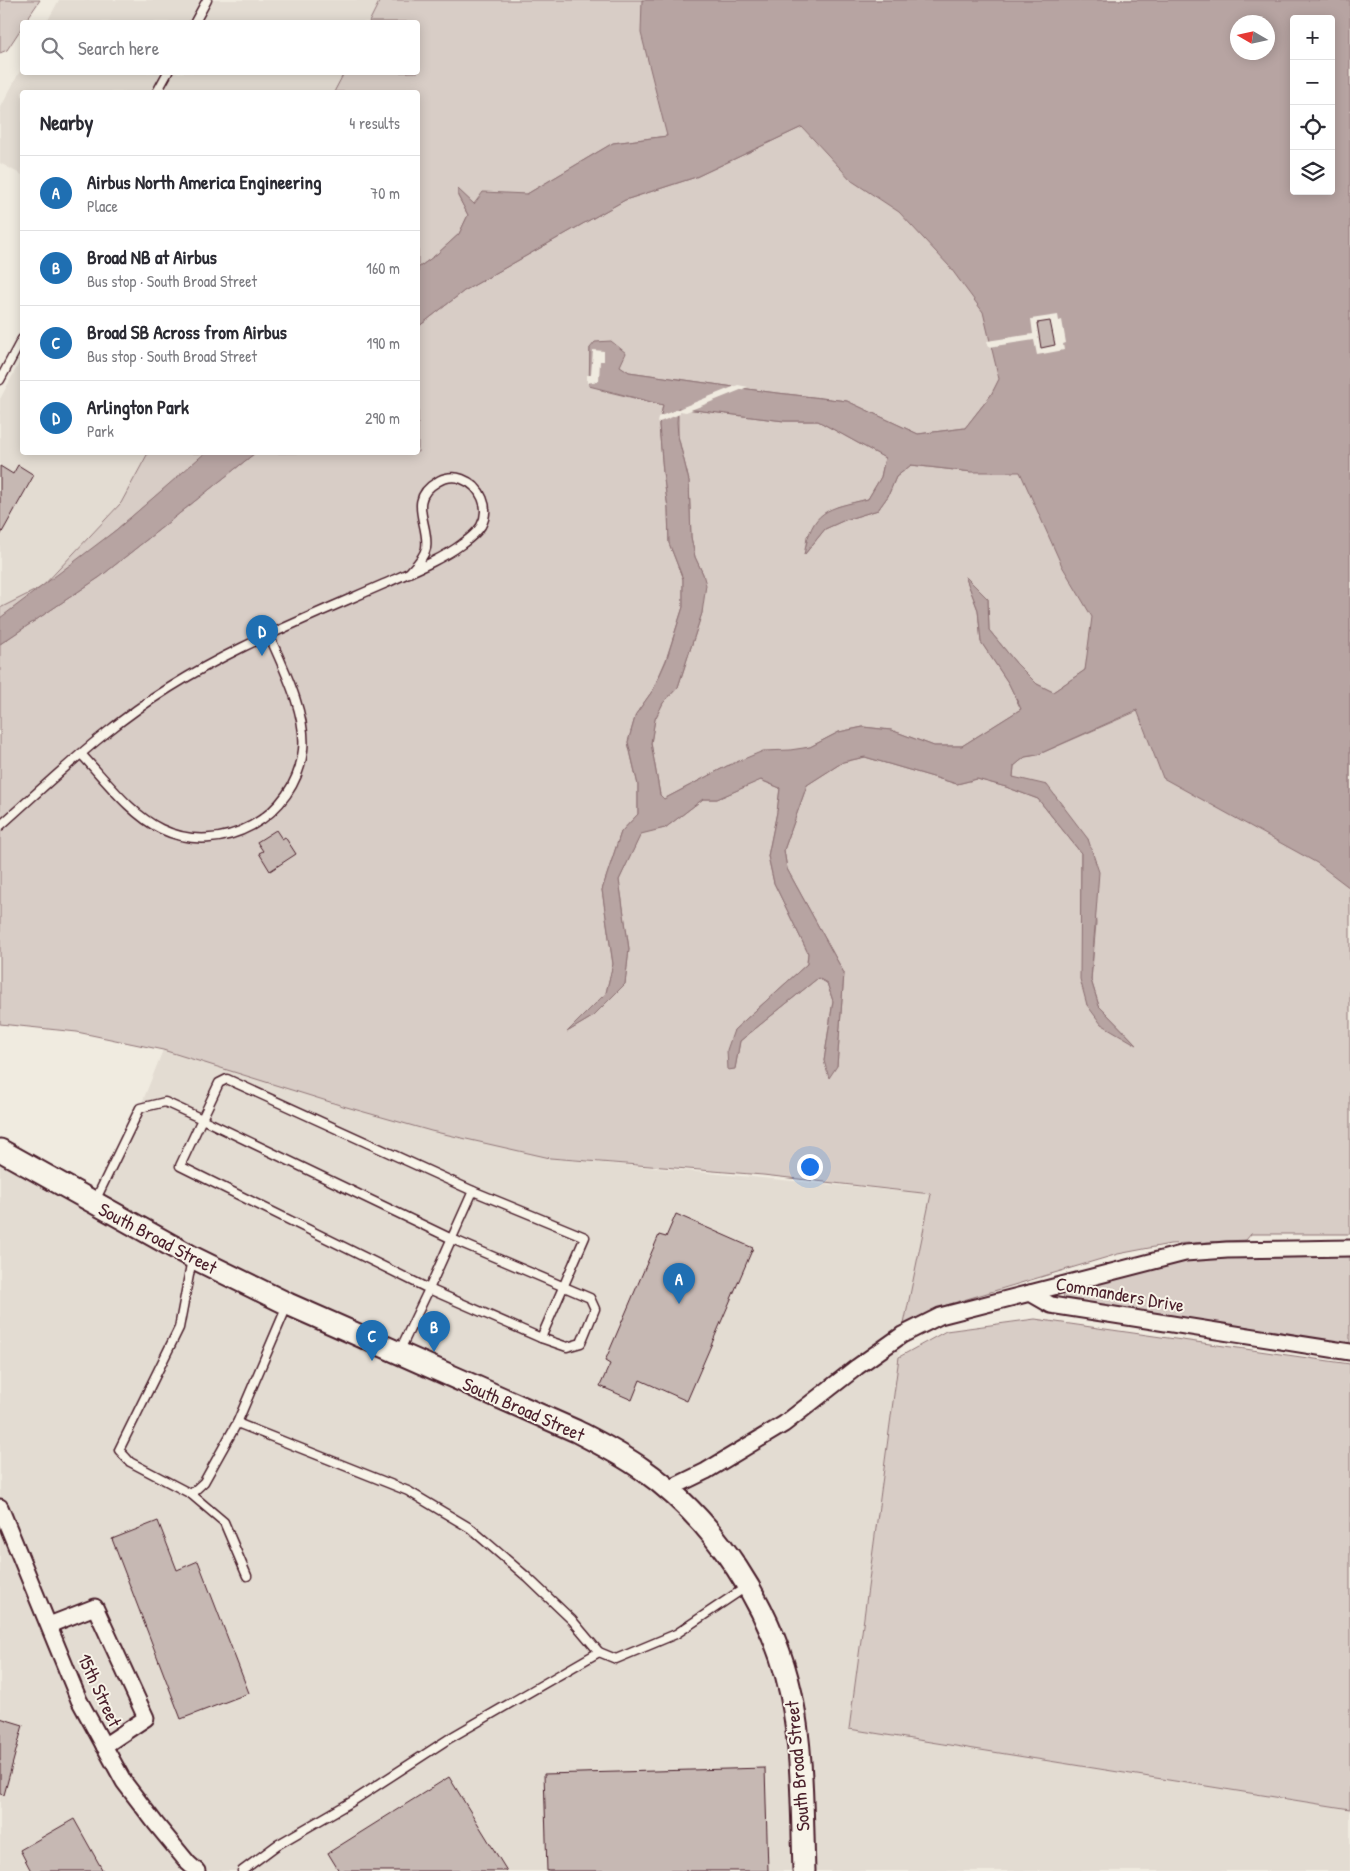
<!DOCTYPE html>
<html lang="en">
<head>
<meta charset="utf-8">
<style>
  :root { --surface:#fff; --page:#f2f2f3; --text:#2b2b33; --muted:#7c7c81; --line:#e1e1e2; --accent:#1f6fb2 }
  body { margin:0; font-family:"Patrick Hand",sans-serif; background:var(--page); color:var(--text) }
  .controls { position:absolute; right:15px; top:15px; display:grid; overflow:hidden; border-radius:5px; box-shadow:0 2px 12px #0003 }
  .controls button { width:45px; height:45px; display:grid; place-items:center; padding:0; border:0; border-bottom:1px solid var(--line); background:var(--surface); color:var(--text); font:25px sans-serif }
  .compass { position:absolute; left:1230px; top:15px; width:45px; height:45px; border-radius:50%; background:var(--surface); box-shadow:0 2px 12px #0003; rotate:279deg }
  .you { position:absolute; left:809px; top:1166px; width:18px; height:18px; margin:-12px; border:4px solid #fff; border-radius:50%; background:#1a73e8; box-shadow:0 0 0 8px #1a73e833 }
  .badge { display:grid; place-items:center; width:32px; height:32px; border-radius:50%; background:var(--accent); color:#fff; font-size:16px; font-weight:700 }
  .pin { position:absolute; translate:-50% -41px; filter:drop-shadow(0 1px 2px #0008) }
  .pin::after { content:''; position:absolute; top:26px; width:18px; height:15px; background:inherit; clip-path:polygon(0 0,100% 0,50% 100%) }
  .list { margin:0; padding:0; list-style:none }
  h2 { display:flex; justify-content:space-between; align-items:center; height:65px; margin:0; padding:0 20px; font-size:21px }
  h2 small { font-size:16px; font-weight:400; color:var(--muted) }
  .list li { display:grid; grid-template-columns:32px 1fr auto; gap:15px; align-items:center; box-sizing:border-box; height:75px; padding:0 20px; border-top:1px solid var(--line) }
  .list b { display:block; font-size:19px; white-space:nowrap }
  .list p { margin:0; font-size:16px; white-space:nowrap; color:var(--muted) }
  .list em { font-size:16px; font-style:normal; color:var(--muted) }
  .icon { flex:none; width:28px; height:28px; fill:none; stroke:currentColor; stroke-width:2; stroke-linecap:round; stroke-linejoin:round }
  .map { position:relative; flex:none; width:1350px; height:1871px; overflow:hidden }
  .search { position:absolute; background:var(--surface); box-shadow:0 2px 12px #0003; left:20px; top:20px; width:400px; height:55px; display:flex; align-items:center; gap:12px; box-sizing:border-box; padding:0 18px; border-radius:5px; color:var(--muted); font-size:19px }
  .panel { position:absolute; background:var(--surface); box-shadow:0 2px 12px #0003; left:20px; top:90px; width:400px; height:365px; border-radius:5px }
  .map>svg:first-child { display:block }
</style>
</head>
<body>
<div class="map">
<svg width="1350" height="1871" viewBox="0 0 1350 1871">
  <rect width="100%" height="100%" fill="#f0ebe0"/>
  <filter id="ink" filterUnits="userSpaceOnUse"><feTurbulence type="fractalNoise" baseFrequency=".02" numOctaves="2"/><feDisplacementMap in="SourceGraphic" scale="10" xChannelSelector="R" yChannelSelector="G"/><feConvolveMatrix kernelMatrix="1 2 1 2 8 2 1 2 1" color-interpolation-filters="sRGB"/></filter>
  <g filter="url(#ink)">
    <g fill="#e3dcd2">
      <path d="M 59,0 L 380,0 L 369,22 L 47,22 Z"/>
      <path d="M 22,67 L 22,72 L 344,73 L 334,92 L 22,92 L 22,175 L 0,163 L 0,109 Z"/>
      <path d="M 22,358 L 22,452 L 148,453 L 121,503 L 42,587 L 0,608 L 0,399 Z"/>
      <path d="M 163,1050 L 550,1158 L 932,1194 L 902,1335 L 849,1729 L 1350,1809 L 1350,1871 L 0,1871 L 0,1156 L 94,1204 L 140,1108 Z"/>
    </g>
    <g fill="#d8cdc6" stroke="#917678">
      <path d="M 0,0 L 40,0 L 25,22 L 22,22 L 22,27 L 7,50 L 0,53 Z"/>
      <path d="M 380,0 L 1245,0 L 1238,22 L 1238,52 L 1085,670 L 1053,692 L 1037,684 L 1016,663 L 989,630 L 988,599 L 966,578 L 978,610 L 981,642 L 1009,684 L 1021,709 L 962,746 L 934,746 L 891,730 L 863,727 L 839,732 L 810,747 L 727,766 L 664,799 L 660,795 L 651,743 L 655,719 L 663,703 L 678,687 L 702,613 L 703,574 L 695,557 L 691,537 L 689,481 L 678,436 L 678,408 L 784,421 L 818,421 L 885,458 L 881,477 L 868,499 L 837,507 L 807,536 L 805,554 L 825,529 L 845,520 L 878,510 L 888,496 L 896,477 L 911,465 L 972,472 L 999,380 L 991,395 L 965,428 L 918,434 L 847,401 L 769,392 L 629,372 L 590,348 L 590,362 L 601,390 L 663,405 L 659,425 L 663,472 L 668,508 L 669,543 L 683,579 L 683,607 L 666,660 L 653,690 L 636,714 L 628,742 L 638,785 L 638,814 L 621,832 L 602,890 L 613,964 L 606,993 L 570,1030 L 592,1017 L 625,984 L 629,949 L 619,880 L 641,833 L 665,828 L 703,799 L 717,799 L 760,780 L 780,788 L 777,812 L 768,856 L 774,883 L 808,953 L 807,964 L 734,1030 L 735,1068 L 740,1041 L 818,978 L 827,983 L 833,1001 L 824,1061 L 837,1066 L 844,973 L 787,869 L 784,850 L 807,785 L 843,762 L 865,757 L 957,784 L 977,779 L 1006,787 L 1038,799 L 1081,853 L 1081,920 L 1087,1005 L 1135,1043 L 1099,1006 L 1091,980 L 1096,923 L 1088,839 L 1013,777 L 1014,766 L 1025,757 L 1037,755 L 1350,618 L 1350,1234 L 1251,1234 L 1246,1240 L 1170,1244 L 1118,1254 L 940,1307 L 904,1324 L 931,1194 L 763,1175 L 550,1158 L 431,1131 L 343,1106 L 163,1050 L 77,1032 L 0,1024 L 0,644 L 100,577 L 255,453 L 418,452 L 418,327 L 464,291 L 625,200 L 696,177 L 802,127 L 667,136 L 613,143 L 527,194 L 474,205 L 458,189 L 458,196 L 468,215 L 459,234 L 437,254 L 418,268 L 418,92 L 334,92 L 344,73 L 418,72 L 418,22 L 369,22 Z"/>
      <path d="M 148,453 L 206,453 L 116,530 L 0,622 L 0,608 L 42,587 L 121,503 Z"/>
      <path d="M 1350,1256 L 1350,1345 L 1063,1301 L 1064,1294 L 1082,1287 L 1185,1261 L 1253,1257 Z"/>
      <path d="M 1035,1319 L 1350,1364 L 1350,1809 L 849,1729 L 899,1357 L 946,1331 Z"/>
    </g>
    <g fill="#b7a4a2" stroke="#8b6f72" fill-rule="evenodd">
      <path d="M 642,0 L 1350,0 L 1350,888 L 1317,863 L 1163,778 L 1137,710 L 1037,755 L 1025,757 L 1014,766 L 1013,777 L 1047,785 L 1088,839 L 1099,872 L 1091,980 L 1099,1006 L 1137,1045 L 1101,1024 L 1087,1005 L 1080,979 L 1081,853 L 1038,799 L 1006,787 L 977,779 L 957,784 L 865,757 L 843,762 L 807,785 L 784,850 L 787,869 L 844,973 L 837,1066 L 829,1078 L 824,1061 L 833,1001 L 827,983 L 818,978 L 740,1041 L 735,1069 L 728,1070 L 727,1050 L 734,1030 L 807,964 L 808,953 L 774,883 L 768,856 L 777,812 L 780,788 L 761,780 L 717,799 L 703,799 L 665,828 L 641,834 L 619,880 L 629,949 L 625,984 L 592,1017 L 567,1032 L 606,993 L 613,964 L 602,890 L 621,832 L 638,814 L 638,785 L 628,742 L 636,714 L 653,690 L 666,661 L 683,607 L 683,579 L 669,543 L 668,508 L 663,472 L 659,425 L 663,405 L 589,386 L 590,348 L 595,342 L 611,341 L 626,353 L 620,366 L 629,372 L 769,392 L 847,401 L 918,434 L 965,428 L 991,395 L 999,379 L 983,312 L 949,266 L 899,212 L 852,181 L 802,127 L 696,177 L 625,200 L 464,291 L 418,327 L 418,268 L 437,254 L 459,234 L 468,215 L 458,196 L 458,189 L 474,204 L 483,192 L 527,194 L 613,143 L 667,136 L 641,33 ZM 1294,19 L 1331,19 L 1331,191 L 1294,191 ZM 1238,22 L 1268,22 L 1268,52 L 1238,52 ZM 678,408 L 784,421 L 818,421 L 885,458 L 881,477 L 868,499 C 827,509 812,509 804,555 L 825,529 L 845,520 L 878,510 L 888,496 L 896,477 L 911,465 L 972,472 L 1020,472 L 1062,566 L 1092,617 L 1085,670 L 1053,692 L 1037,684 L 1016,663 L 989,630 L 988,599 L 965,576 L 978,610 L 981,642 L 1009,684 L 1021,709 L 962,746 L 934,746 L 891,730 L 863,727 L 839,732 L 810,747 L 790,750 L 763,751 L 727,766 L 664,799 L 660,795 L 651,743 L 655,719 L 663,703 L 678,687 L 702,613 L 706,585 L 703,574 L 695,557 L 691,537 L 689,481 L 678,436 L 677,422 Z"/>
      <path d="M 206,452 L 255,453 L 100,577 L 0,644 L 0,618 L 116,530 Z"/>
    </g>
    <g fill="#f0ebe0">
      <path d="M 1058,315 L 1059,321 L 1062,320 L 1066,343 L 1063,344 L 1064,350 L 1037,355 L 1034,340 L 989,347 L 987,341 L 1033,334 L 1031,319 Z"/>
      <path d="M 593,350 L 604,351 L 604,361 L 600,361 L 599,381 L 587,383 L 587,375 L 591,375 Z"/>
      <path d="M 738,385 L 748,387 L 686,412 L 680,411 L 680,414 L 657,423 L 658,417 Z"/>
    </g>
    <g fill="#c6b8b3" stroke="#4a1f2b">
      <path d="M 1050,321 L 1055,345 L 1041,348 L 1037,323 Z"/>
      <path d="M 18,465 L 34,475 L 0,536 L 0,466 L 13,474 Z"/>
      <path d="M 276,830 L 282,839 L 285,837 L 296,854 L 270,871 L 259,853 L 263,851 L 257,842 Z"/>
      <path d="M 676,1214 L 753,1248 L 687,1401 L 640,1380 L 632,1400 L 600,1386 L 610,1364 L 605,1361 L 659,1235 L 666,1237 Z"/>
      <path d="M 158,1521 L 177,1570 L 198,1561 L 249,1693 L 181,1719 L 112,1539 Z"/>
      <path d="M 0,1718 L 23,1725 L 4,1795 L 0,1794 Z"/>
      <path d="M 765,1768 L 768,1871 L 547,1871 L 544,1774 Z"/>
      <path d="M 449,1777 L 507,1871 L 339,1871 L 328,1853 Z"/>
      <path d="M 74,1819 L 103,1871 L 31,1871 L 20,1850 Z"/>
    </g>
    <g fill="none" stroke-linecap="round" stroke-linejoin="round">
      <g stroke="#4a1f2b" stroke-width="11">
        <g id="lane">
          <path d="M 195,22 L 207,0"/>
          <path d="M 157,92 L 168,72"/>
          <path d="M 0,380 L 22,339"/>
          <path d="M 81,754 C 104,778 131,815 161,829 C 221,858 296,817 303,750 C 307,714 283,667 269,635"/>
          <path d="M 0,826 C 35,795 69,762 106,733 C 147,700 194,671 241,648 C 288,625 336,605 384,584 C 408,573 441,560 462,544 C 469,539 476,534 481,526 C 491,508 481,486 462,479 C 454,476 444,477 437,482 C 406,500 430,524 426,548 C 424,558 416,565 409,573"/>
          <path d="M 473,1191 L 227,1079 L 219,1083 L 202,1119 L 452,1239 L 590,1298 L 595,1309 L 581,1343 L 567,1347 L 541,1338"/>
          <path d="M 95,1201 L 140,1108 L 165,1102 L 202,1119 L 180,1166 L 429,1289 L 473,1191 L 585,1237 L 541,1338 L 429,1289 L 399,1352"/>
          <path d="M 192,1259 L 179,1328 L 119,1450 L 130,1462 L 191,1494 L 224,1522 L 247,1576"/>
          <path d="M 237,1423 L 408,1491 L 470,1528 L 528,1578 L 572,1620 L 599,1652 L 616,1659 L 676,1634 L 746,1587"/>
          <path d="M 191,1494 L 204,1482 L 237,1423 L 287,1306"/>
          <path d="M 242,1871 L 277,1845 L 353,1801 L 450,1738 L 599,1652"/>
        </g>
      </g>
      <g stroke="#4a1f2b" stroke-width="19">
        <g id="street">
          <path d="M 1030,1293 L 1185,1253 L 1227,1250 L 1350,1248"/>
          <path d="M 667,1490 L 706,1471 L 784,1424 L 857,1367 L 902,1335 L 940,1316 L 1030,1293 L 1051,1305 L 1350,1352"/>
          <path d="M 0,1507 L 79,1700 L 124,1782 L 156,1824 L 188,1863 L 197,1871"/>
          <path d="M 49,1625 L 95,1607 L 146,1718 L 104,1746"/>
        </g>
      </g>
      <g stroke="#4a1f2b" stroke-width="25">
        <path id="secondary" d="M 0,1150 L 192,1257 L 288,1304 L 576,1431 C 599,1443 621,1454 642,1469 C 715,1520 772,1607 791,1694 C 803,1752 802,1812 804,1871"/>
      </g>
      <use href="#lane" stroke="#f7f3e8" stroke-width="8"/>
      <use href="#street" stroke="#f7f3e8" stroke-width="15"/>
      <use href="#secondary" stroke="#f7f3e8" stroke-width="21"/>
    </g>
  </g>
  <g text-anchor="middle" stroke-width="4" stroke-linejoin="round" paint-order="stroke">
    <g font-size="19" fill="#4a1f2b" stroke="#f7f3e8">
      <text transform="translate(158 1238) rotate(28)" y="7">South Broad Street</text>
      <text transform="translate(1120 1294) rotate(10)" y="7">Commanders Drive</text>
      <text transform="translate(524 1409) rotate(24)" y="7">South Broad Street</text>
      <text transform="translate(100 1690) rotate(65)" y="7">15th Street</text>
      <text transform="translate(797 1766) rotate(-95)" y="7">South Broad Street</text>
    </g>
  </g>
</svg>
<div class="controls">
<button>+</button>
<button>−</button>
<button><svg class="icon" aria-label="locate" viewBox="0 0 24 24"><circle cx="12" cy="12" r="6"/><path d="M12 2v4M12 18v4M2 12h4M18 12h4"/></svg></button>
<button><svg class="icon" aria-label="layers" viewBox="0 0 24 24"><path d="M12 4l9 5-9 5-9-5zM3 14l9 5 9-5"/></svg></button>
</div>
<svg class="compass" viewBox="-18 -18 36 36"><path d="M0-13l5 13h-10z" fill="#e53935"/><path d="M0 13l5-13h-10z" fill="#7c7c81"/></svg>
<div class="you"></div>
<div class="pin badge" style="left:679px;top:1304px">A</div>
<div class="pin badge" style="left:434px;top:1352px">B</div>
<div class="pin badge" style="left:372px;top:1361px">C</div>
<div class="pin badge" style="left:262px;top:656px">D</div>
<div class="search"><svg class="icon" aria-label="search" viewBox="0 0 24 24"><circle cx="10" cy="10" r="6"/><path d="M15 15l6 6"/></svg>Search here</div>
<section class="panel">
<h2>Nearby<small>4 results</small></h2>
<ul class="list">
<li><span class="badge">A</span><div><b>Airbus North America Engineering</b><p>Place</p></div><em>70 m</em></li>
<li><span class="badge">B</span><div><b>Broad NB at Airbus</b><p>Bus stop · South Broad Street</p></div><em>160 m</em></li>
<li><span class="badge">C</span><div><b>Broad SB Across from Airbus</b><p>Bus stop · South Broad Street</p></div><em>190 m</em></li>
<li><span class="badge">D</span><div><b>Arlington Park</b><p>Park</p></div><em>290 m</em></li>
</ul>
</section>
</div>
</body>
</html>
